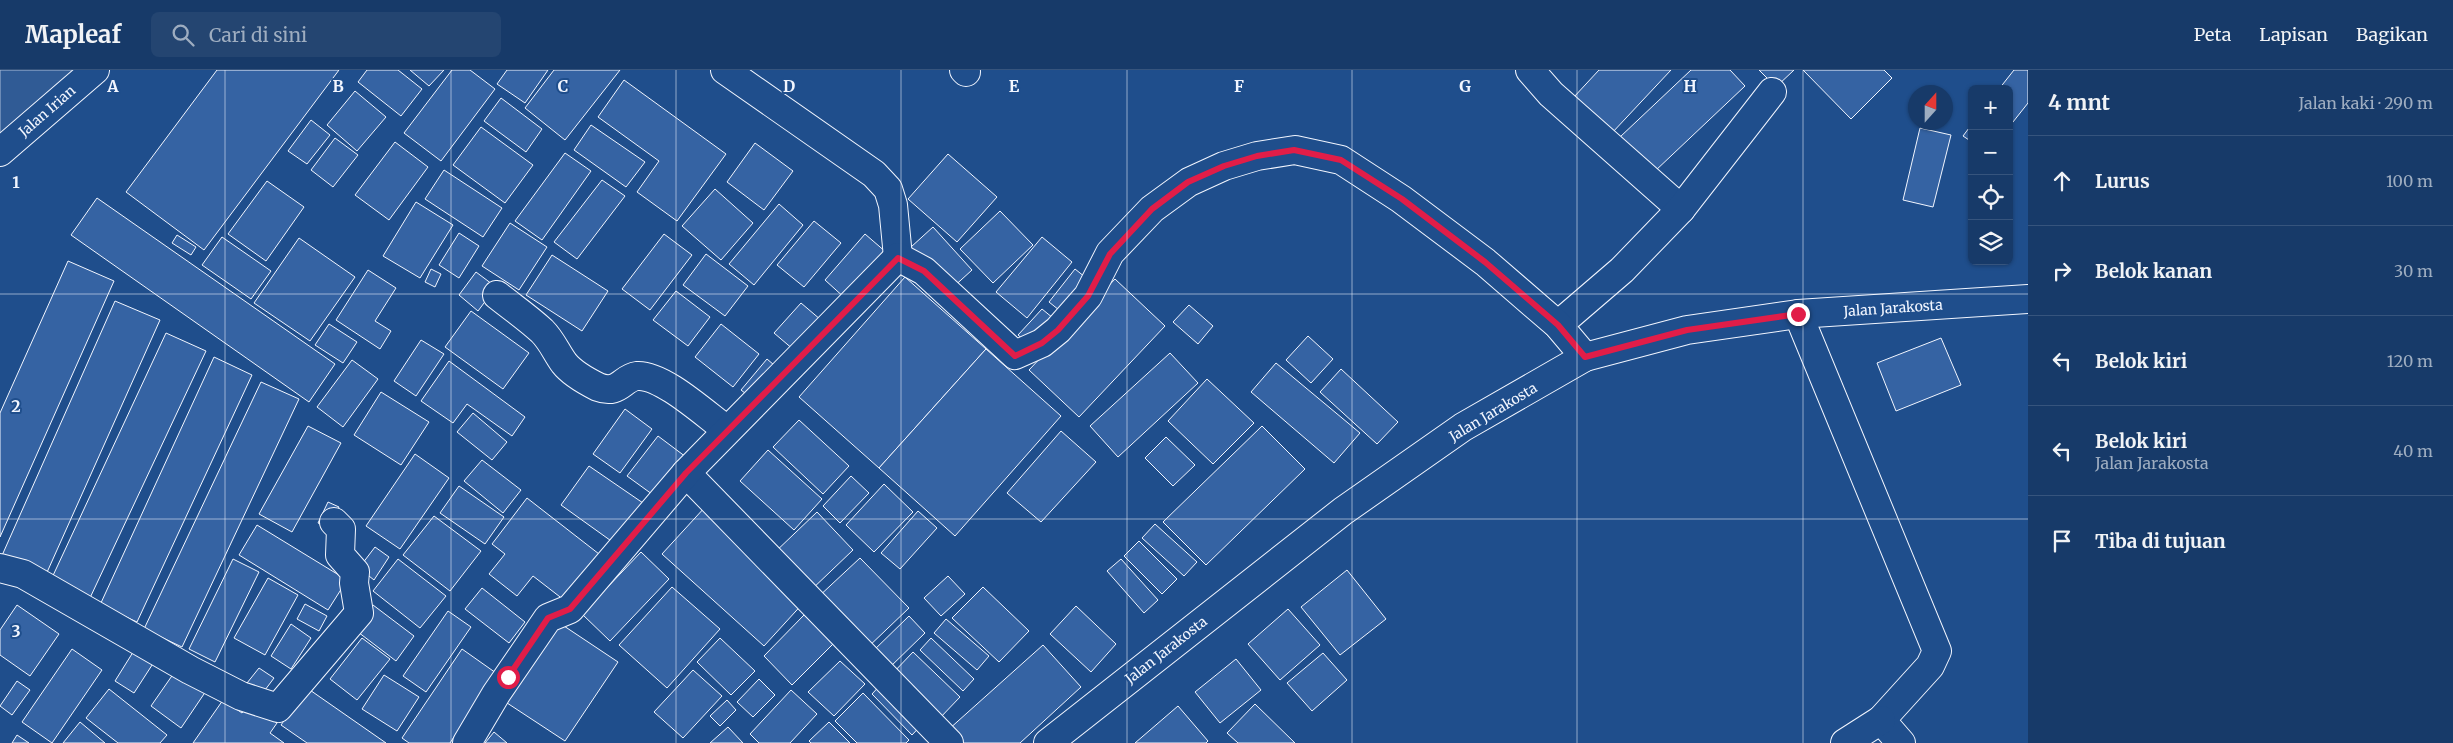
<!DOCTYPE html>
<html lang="id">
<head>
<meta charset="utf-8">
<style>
  :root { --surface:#173a69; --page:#244571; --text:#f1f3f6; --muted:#9eadc0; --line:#36547d }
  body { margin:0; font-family:Merriweather,serif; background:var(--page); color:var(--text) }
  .controls { position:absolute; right:15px; top:15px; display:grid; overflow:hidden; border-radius:8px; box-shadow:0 1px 4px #0004 }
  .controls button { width:45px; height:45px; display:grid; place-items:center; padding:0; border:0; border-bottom:1px solid var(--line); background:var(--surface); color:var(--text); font:25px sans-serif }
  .compass { position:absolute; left:1908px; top:15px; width:45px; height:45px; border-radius:50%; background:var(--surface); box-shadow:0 1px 4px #0004; rotate:21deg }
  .stop { position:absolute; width:15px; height:15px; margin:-11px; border:4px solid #e11d48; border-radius:50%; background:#fff }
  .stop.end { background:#e11d48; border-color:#fff; box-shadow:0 1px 5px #0008 }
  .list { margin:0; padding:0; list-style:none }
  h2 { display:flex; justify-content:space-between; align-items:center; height:65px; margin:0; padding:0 20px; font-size:21px }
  h2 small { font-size:16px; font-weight:400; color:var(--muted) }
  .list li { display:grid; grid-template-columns:32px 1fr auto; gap:15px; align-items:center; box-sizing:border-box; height:90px; padding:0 20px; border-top:1px solid var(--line) }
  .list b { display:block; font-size:19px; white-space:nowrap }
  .list p { margin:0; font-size:16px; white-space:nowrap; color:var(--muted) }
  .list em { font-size:16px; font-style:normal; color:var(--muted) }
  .icon { flex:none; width:28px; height:28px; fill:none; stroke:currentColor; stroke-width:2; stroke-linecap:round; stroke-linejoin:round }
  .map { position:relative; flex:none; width:2028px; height:673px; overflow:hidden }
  header { display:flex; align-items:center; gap:30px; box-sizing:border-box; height:70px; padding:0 25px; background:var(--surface); border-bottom:1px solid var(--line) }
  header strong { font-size:24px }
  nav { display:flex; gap:28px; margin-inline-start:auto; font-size:18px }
  .search { width:350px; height:45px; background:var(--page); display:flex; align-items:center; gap:12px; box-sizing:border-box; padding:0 18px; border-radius:8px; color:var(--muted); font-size:19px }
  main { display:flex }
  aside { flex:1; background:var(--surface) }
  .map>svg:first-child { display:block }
</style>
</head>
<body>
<header>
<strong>Mapleaf</strong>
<div class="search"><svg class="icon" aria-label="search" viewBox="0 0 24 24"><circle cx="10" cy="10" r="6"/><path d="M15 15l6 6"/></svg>Cari di sini</div>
<nav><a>Peta</a><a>Lapisan</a><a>Bagikan</a></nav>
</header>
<main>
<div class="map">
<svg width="2028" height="673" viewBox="0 0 2028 673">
  <rect width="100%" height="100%" fill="#1f4e8c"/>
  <path fill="#305b95" stroke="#a8bbd7" d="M 0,0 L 95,0 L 0,82 Z"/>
  <g fill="#3563a3" stroke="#f2f6ff">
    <path d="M 217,0 L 339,0 L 204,180 L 126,122 Z"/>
    <path d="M 367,0 L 398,0 L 422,19 L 401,46 L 358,12 Z"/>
    <path d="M 410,0 L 444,0 L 429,16 Z"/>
    <path d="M 452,0 L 470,0 L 495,19 L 441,91 L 404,63 Z"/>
    <path d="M 507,0 L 548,0 L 525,33 L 497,14 Z"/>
    <path d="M 554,0 L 620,0 L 565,70 L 525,38 Z"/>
    <path d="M 1599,0 L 1671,0 L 1611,64 L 1573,28 Z"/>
    <path d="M 1691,0 L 1730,0 L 1745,16 L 1654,102 L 1620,67 Z"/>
    <path d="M 1759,0 L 1794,0 L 1776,17 Z"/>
    <path d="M 1803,0 L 1884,0 L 1892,8 L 1851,49 Z"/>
    <path d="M 2014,0 L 2028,0 L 2028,33 L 2009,57 L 2009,19 L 1999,19 Z"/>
    <path d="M 624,10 L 726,84 L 677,151 L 637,122 L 659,91 L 598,47 Z"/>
    <path d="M 355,21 L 386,47 L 357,81 L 327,55 Z"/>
    <path d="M 501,28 L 542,59 L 526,82 L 484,51 Z"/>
    <path d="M 311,50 L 330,65 L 307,94 L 288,81 Z"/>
    <path d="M 1972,54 L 1972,72 L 1963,66 Z"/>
    <path d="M 591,55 L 645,92 L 626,117 L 574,80 Z"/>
    <path d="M 481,57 L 533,95 L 505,133 L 453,95 Z"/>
    <path d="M 1920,58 L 1951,65 L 1933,137 L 1903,130 Z"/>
    <path d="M 335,68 L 358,85 L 333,117 L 311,100 Z"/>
    <path d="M 395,72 L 428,97 L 389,150 L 355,125 Z"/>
    <path d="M 755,73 L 793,101 L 764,140 L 727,112 Z"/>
    <path d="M 565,83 L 591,101 L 542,170 L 515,151 Z"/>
    <path d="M 948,84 L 997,127 L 957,172 L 908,129 Z"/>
    <path d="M 444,100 L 502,138 L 483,167 L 425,129 Z"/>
    <path d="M 602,110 L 625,126 L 577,189 L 554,172 Z"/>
    <path d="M 267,111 L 304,137 L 266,191 L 228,164 Z"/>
    <path d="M 715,119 L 753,153 L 721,190 L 682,156 Z"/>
    <path d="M 97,128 L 335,294 L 309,332 L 71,165 Z"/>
    <path d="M 416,132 L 453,155 L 420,208 L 383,186 Z"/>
    <path d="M 779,134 L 803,155 L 754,215 L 729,194 Z"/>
    <path d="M 1000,141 L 1033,175 L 993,213 L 960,179 Z"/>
    <path d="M 814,151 L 841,173 L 804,217 L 777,195 Z"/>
    <path d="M 510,153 L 547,177 L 519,220 L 482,196 Z"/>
    <path d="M 933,157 L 972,200 L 950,220 L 911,177 Z"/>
    <path d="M 459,163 L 479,176 L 459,208 L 439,195 Z"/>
    <path d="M 664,164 L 692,185 L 650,240 L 622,219 Z"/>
    <path d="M 865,164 L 887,183 L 846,229 L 825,210 Z"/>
    <path d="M 177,165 L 196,177 L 191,185 L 172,173 Z"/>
    <path d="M 222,167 L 271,201 L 251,229 L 202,195 Z"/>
    <path d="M 1042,167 L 1072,192 L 1027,248 L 996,222 Z"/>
    <path d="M 299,168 L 355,207 L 310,271 L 254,233 Z"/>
    <path d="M 706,184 L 748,216 L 725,246 L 683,215 Z"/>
    <path d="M 552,185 L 608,221 L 582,261 L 526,225 Z"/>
    <path d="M 68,191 L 114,211 L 0,467 L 0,343 Z"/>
    <path d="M 431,199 L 441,204 L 435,217 L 425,212 Z"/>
    <path d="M 1075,199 L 1090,211 L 1064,244 L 1049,232 Z"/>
    <path d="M 368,200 L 396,218 L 375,251 L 391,261 L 380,279 L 336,250 Z"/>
    <path d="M 476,202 L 496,217 L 478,241 L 459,225 Z"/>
    <path d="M 905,207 L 986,279 L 879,398 L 799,327 Z"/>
    <path d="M 1115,209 L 1165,256 L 1079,347 L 1029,300 Z"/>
    <path d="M 676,221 L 710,247 L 688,276 L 653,250 Z"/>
    <path d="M 115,231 L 160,250 L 44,509 L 0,490 Z"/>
    <path d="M 801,233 L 821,250 L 794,280 L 774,263 Z"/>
    <path d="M 1189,235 L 1213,256 L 1198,274 L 1173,252 Z"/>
    <path d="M 1042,239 L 1053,248 L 1029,274 L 1018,265 Z"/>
    <path d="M 471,241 L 529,283 L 503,319 L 445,277 Z"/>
    <path d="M 329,254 L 357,272 L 343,293 L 315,275 Z"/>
    <path d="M 721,254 L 759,284 L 733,317 L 695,287 Z"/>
    <path d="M 166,263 L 206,281 L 89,530 L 50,512 Z"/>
    <path d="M 1308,266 L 1333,289 L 1311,313 L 1286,290 Z"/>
    <path d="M 1941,268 L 1961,315 L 1896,341 L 1877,293 Z"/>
    <path d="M 421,270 L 444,284 L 416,326 L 394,311 Z"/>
    <path d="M 986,279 L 1061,346 L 955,466 L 879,398 Z"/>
    <path d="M 1170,283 L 1198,313 L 1118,387 L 1090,356 Z"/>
    <path d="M 214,287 L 252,305 L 137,552 L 100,535 Z"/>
    <path d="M 767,289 L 781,301 L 755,331 L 741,320 Z"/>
    <path d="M 352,290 L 378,309 L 343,357 L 317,337 Z"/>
    <path d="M 449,291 L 525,347 L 512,366 L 467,334 L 453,353 L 421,331 Z"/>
    <path d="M 1276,293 L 1360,363 L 1334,393 L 1251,322 Z"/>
    <path d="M 1341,299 L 1398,352 L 1377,374 L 1320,322 Z"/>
    <path d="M 1207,309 L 1254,353 L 1213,394 L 1168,351 Z"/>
    <path d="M 261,312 L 299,329 L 182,577 L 144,559 Z"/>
    <path d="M 381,322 L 429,352 L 401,395 L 354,365 Z"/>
    <path d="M 625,339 L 652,359 L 620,403 L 593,384 Z"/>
    <path d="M 473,343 L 507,372 L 492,390 L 457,362 Z"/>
    <path d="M 799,350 L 849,396 L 823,424 L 773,377 Z"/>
    <path d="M 308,356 L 341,373 L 292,462 L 259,444 Z"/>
    <path d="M 1262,356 L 1305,399 L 1206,495 L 1163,452 Z"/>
    <path d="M 1061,361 L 1096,392 L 1041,452 L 1007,423 Z"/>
    <path d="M 658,366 L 686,387 L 656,427 L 627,406 Z"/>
    <path d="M 1166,367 L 1195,395 L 1173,416 L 1145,388 Z"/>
    <path d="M 768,380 L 822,429 L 794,460 L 740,411 Z"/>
    <path d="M 415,384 L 449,408 L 400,479 L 366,456 Z"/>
    <path d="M 482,390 L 521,420 L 503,443 L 464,411 Z"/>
    <path d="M 589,396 L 643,433 L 614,473 L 561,435 Z"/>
    <path d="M 851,406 L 869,423 L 840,453 L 823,436 Z"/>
    <path d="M 884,414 L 913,442 L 874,482 L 846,455 Z"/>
    <path d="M 459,416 L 504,447 L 485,474 L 440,443 Z"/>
    <path d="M 527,428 L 599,484 L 564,530 L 533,506 L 517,526 L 489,504 L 505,484 L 492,474 Z"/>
    <path d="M 328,432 L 339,437 L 329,458 L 318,453 Z"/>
    <path d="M 706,436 L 806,530 L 764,576 L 662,484 Z"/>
    <path d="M 918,441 L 937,458 L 900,499 L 881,483 Z"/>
    <path d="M 817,442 L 853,480 L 809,522 L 772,485 Z"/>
    <path d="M 434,446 L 481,481 L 450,521 L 403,485 Z"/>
    <path d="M 1155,454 L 1197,492 L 1184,506 L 1142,468 Z"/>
    <path d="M 257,455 L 347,510 L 328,540 L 239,485 Z"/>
    <path d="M 1139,471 L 1177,509 L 1162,524 L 1124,486 Z"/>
    <path d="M 375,477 L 389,487 L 374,510 L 359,498 Z"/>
    <path d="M 641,482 L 669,509 L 610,571 L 582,544 Z"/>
    <path d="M 860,488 L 909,538 L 865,580 L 816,529 Z"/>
    <path d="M 233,489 L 259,502 L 215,592 L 189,579 Z"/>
    <path d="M 398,489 L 446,526 L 420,558 L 373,521 Z"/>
    <path d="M 1121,489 L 1158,530 L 1144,543 L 1107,501 Z"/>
    <path d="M 1347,500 L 1386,549 L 1340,585 L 1301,537 Z"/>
    <path d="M 948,506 L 965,524 L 941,546 L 924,528 Z"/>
    <path d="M 268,508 L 298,525 L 265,585 L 234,568 Z"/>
    <path d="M 672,517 L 720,559 L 667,618 L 619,575 Z"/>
    <path d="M 983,517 L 1029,561 L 999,592 L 952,548 Z"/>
    <path d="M 482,518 L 525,552 L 509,573 L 465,539 Z"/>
    <path d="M 305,534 L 327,546 L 319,561 L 297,549 Z"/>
    <path d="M 17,535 L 59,564 L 30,606 L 0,585 L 0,560 Z"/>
    <path d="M 373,535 L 414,566 L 396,591 L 354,559 Z"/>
    <path d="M 1076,536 L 1116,574 L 1091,602 L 1050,564 Z"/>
    <path d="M 1288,539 L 1320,575 L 1280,610 L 1248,574 Z"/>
    <path d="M 448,541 L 471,557 L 426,622 L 403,606 Z"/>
    <path d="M 804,545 L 833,574 L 792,615 L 764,586 Z"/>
    <path d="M 909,546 L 925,563 L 887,600 L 871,583 Z"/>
    <path d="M 946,549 L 989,586 L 977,600 L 934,563 Z"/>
    <path d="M 555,550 L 618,592 L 565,671 L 501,629 Z"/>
    <path d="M 291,554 L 311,568 L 291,599 L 271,586 Z"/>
    <path d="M 362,568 L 390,589 L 357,630 L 330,609 Z"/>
    <path d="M 720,568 L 755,601 L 731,625 L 697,592 Z"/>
    <path d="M 931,568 L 974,609 L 963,621 L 920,580 Z"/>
    <path d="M 1043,575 L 1081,617 L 1020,673 L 960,673 L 948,660 Z"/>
    <path d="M 72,579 L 102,600 L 52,673 L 22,652 Z"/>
    <path d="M 135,579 L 154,592 L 134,623 L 115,611 Z"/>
    <path d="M 462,579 L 496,603 L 450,673 L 409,673 L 402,668 Z"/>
    <path d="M 913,582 L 960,627 L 938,650 L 891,605 Z"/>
    <path d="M 1323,583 L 1347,610 L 1312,641 L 1287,613 Z"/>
    <path d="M 1236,589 L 1261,620 L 1220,653 L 1195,622 Z"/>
    <path d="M 840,591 L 865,614 L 834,646 L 808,622 Z"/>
    <path d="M 259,598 L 274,608 L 262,624 L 247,613 Z"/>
    <path d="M 176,600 L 206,621 L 181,658 L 151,636 Z"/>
    <path d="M 693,600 L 722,626 L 683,668 L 654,642 Z"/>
    <path d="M 384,605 L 419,627 L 397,661 L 362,639 Z"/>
    <path d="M 759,609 L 775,625 L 753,647 L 737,632 Z"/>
    <path d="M 17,611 L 30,620 L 12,645 L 0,636 Z"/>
    <path d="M 884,611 L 925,651 L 912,665 L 872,624 Z"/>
    <path d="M 307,618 L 386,673 L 307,673 L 281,655 Z"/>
    <path d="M 109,619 L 167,665 L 160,673 L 118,673 L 86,648 Z"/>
    <path d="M 791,620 L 817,644 L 790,673 L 759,673 L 750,664 Z"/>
    <path d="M 863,623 L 909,670 L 906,673 L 857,673 L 835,651 Z"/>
    <path d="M 223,630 L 242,643 L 249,634 L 277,653 L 270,663 L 284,673 L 193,673 Z"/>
    <path d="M 727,630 L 736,640 L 720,656 L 710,646 Z"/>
    <path d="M 1255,634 L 1295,673 L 1238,673 L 1227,663 Z"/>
    <path d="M 1178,636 L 1208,671 L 1206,673 L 1135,673 Z"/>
    <path d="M 80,652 L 105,673 L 63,673 Z"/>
    <path d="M 829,652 L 850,673 L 811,673 L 809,671 Z"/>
    <path d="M 728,657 L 743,673 L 710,673 Z"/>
    <path d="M 494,662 L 507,673 L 485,673 Z"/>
    <path d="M 17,665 L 29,673 L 12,673 Z"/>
  </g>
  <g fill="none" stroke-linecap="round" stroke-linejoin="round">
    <g stroke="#f2f6ff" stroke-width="30">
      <g id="street">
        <path d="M 725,0 L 874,104 L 888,119 L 893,135 L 898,187"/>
        <path d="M 964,0 L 966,2"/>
        <path d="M 1530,0 L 1551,24 L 1681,139"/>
        <path d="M 497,225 C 512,237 528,248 542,261 C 552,271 556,282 564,293 C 571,302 588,312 598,317 C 619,325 622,308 637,306 C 662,304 706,345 727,360"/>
        <path d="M 1798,244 L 1937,581 L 1930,596 L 1881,650 L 1901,673"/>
        <path d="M 1558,255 L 1622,200 L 1681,139 L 1772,22"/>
        <path d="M 686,403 L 949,673"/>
        <path d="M 0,498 L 23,504 L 190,600 L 241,626 L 278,638 L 359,543 L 354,513 L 355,502 L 340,485 L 341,459 L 334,452"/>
        <path d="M 467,673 L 496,624 L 548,548 L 570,539 L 686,403 L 898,187 L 924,201 L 1015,285 L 1042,273 L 1058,260 L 1088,226 L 1110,183 L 1152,139 L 1189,112 L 1224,96 L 1257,86 L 1295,80 L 1341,90 L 1401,129 L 1485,192 L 1558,255 L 1585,287"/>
        <path d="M 1845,673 L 1881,650"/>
      </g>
    </g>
    <g stroke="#f2f6ff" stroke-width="30">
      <g id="secondary">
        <path d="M 0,82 L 95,0"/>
        <path d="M 1048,673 L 1343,441 L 1463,357 L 1585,287 L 1687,260 L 1798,244 L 2028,229"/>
      </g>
    </g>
    <use href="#street" stroke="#1f4e8c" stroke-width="28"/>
    <use href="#secondary" stroke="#1f4e8c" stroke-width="28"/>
  </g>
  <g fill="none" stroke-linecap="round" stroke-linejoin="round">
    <path stroke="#e11d48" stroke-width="6" d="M 508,607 L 548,548 L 570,539 L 686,403 L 898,188 L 924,201 L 1015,286 L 1042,273 L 1058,260 L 1088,226 L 1110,184 L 1152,139 L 1188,112 L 1224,96 L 1257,86 L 1294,80 L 1341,90 L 1402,129 L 1485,192 L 1558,255 L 1585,287 L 1687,260 L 1798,244"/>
  </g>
  <path fill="none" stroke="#f2f6ff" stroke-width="1" stroke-opacity="0.55" d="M 225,0 L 225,673M 451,0 L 451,673M 676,0 L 676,673M 901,0 L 901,673M 1127,0 L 1127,673M 1352,0 L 1352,673M 1577,0 L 1577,673M 1803,0 L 1803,673M 0,224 L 2028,224M 0,449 L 2028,449"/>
  <g text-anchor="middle" stroke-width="4" stroke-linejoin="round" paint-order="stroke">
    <g font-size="14" fill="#f2f6ff" stroke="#1f4e8c">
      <text transform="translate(47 41) rotate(-41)" y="5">Jalan Irian</text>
      <text transform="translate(1893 238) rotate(-4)" y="5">Jalan Jarakosta</text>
      <text transform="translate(1493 342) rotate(-31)" y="5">Jalan Jarakosta</text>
      <text transform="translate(1166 580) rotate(-38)" y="5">Jalan Jarakosta</text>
    </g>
  </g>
  <g font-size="16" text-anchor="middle" font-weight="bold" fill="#f2f6ff" stroke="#1f4e8c" stroke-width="4" stroke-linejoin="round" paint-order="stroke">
    <text x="113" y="22">A</text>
    <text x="338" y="22">B</text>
    <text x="563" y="22">C</text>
    <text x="789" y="22">D</text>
    <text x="1014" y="22">E</text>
    <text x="1239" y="22">F</text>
    <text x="1465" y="22">G</text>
    <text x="1690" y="22">H</text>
    <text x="16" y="118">1</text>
    <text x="16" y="342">2</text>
    <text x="16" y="567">3</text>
  </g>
</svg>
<div class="controls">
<button>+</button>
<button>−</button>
<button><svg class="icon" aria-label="locate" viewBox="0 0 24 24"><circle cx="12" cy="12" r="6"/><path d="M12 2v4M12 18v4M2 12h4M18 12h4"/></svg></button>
<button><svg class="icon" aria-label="layers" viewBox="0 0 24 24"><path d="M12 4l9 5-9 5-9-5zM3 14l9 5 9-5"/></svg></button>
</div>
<svg class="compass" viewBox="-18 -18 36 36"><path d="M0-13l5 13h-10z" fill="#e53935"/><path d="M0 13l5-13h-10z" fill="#9eadc0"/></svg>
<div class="stop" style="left:508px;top:607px"></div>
<div class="stop end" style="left:1798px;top:244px"></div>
</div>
<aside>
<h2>4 mnt<small>Jalan kaki · 290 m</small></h2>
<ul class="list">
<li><svg class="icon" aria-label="ahead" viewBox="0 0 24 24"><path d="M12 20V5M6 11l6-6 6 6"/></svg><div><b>Lurus</b></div><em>100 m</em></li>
<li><svg class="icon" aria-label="right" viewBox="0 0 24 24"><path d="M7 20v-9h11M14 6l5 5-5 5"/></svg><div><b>Belok kanan</b></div><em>30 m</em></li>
<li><svg class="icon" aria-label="left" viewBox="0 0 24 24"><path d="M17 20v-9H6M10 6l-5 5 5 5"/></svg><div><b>Belok kiri</b></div><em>120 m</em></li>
<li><svg class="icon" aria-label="left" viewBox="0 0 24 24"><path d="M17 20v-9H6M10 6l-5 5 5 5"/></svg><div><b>Belok kiri</b><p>Jalan Jarakosta</p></div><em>40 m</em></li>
<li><svg class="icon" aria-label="arrive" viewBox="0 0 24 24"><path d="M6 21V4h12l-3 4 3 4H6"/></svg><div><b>Tiba di tujuan</b></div></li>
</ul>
</aside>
</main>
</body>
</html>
